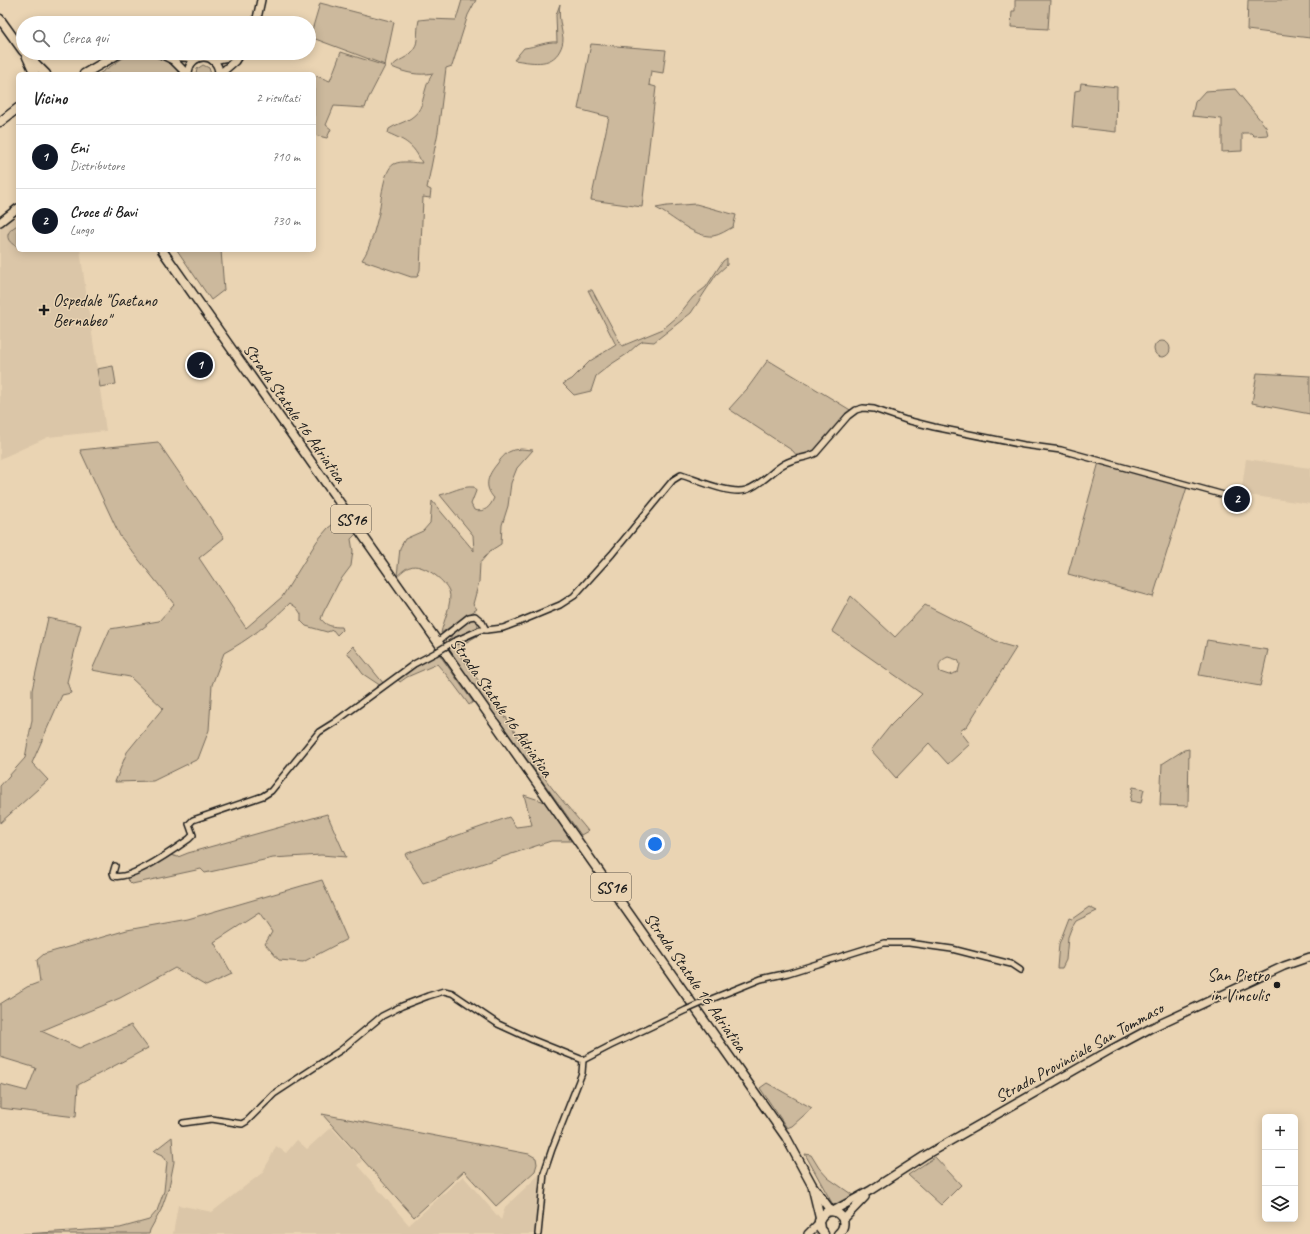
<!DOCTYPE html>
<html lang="it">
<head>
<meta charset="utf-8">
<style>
  :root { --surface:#fff; --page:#f6f6f6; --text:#222; --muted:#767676; --line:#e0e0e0; --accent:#111827 }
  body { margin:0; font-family:Caveat,sans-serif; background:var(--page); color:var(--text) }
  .controls { position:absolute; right:12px; bottom:12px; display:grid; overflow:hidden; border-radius:6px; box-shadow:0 2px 10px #0003 }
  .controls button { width:36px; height:36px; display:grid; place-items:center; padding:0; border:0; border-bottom:1px solid var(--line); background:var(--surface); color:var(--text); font:20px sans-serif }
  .you { position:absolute; left:655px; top:844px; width:14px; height:14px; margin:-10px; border:3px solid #fff; border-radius:50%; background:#1a73e8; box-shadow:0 0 0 6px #1a73e833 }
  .badge { display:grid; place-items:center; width:26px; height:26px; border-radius:50%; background:var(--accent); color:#fff; font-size:13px; font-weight:700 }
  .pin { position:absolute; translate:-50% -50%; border:2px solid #fff; box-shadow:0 1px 4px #0006 }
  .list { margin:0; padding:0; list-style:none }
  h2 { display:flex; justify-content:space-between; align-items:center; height:52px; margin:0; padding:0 16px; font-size:17px }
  h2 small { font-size:13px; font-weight:400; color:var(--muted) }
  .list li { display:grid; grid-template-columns:26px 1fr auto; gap:12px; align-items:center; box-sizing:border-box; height:64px; padding:0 16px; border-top:1px solid var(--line) }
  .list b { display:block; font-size:15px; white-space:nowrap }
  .list p { margin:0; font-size:13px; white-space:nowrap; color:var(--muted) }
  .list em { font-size:13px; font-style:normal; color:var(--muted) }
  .icon { flex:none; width:22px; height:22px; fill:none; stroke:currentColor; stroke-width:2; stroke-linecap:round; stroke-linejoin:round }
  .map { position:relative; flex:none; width:1310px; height:1234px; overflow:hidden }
  .search { position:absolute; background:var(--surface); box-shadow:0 2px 10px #0003; left:16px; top:16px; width:300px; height:44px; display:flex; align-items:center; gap:10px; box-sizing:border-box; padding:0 14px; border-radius:22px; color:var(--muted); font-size:15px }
  .panel { position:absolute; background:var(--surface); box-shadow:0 2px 10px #0003; left:16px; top:72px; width:300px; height:180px; border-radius:6px }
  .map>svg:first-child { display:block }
</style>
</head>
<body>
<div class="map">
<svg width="1310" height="1234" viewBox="0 0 1310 1234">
  <rect width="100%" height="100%" fill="#ead4b3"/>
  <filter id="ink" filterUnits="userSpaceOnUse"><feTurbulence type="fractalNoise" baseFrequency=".025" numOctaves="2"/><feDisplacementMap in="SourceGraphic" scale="8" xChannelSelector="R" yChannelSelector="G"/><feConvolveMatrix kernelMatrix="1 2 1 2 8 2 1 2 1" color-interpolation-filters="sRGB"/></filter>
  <g filter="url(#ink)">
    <g fill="#dbc6a8">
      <path d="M 18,217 L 18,250 L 80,250 L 106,431 L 48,437 L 0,459 L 0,228 L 10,220 Z"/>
      <path d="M 1246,459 L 1310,468 L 1310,504 L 1241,494 Z"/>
      <path d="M 331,1127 L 362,1161 L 357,1165 L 409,1225 L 463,1176 L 501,1220 L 505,1207 L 541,1173 L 535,1234 L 173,1234 L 178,1205 L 212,1212 L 262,1173 L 269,1161 L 276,1146 L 286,1153 L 297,1140 L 307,1149 Z"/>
    </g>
    <g fill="#ccb99d" stroke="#746a5c" fill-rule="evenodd">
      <path d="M 462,0 L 476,0 L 468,15 L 452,66 L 446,68 L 438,132 L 427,188 L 431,190 L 430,198 L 423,197 L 420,270 L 417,277 L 411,277 L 362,260 C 371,247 375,228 379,213 C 381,202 383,170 394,164 C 402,160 414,163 422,163 C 413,144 406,141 388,133 L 389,129 C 396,124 404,123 411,118 C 423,110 422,100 426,88 C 427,83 430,78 433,73 C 419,76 405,73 392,67 C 397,60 403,60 410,54 C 420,46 416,32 419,20 L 428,19 L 456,20 Z"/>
      <path d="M 1015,0 L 1050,0 L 1048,29 L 1011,27 L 1012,11 L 1015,11 Z"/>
      <path d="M 1248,0 L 1310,0 L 1310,38 L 1247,30 Z"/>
      <path d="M 320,3 L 394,22 L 385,65 L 310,37 Z"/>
      <path d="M 560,4 C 558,17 561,25 563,38 C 563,43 562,46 560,50 C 551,68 530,62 514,60 L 524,48 C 535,47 547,41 557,42 L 556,15 Z"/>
      <path d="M 591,44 L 666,50 L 663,73 L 651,71 L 649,85 L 656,87 L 642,207 L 591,200 L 609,117 L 578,109 Z"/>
      <path d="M 341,52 L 385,66 L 368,99 L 365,108 L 334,106 L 326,125 L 331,129 L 327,138 L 314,135 L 314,75 L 330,81 Z"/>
      <path d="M 134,55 C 150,55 171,58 179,74 L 99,74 L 123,58 Z"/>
      <path d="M 203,65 L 209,68 L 211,74 L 196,74 L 197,69 Z"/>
      <path d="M 1081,83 L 1117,87 L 1116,132 L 1072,127 L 1075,91 L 1080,90 Z"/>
      <path d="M 1235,89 L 1266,127 L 1268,135 L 1254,136 L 1251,133 L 1242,133 L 1242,151 L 1222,152 L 1222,119 L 1192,116 L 1195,102 L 1205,91 Z"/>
      <path d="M 696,204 L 736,215 L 733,227 C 727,230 720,235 713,236 C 695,238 672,216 656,208 L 667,206 Z"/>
      <path d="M 18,225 L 18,247 C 4,241 5,231 18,225 Z"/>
      <path d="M 177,250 L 221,250 L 224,290 L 211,300 Z"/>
      <path d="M 727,258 L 727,265 L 716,275 L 691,313 L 654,342 L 643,341 L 638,344 L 627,354 L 610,365 L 596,376 L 591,391 L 574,395 L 563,384 L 572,379 L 590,361 L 616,345 L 588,290 L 592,290 L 622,346 L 663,329 L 677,317 L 693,297 L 706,287 L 723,261 Z"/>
      <circle cx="1162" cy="349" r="8"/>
      <path d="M 768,360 L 852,411 L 816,450 L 809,455 L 797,456 L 793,451 L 729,409 L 747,389 Z"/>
      <path d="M 113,366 L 116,384 L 100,387 L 97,369 Z"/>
      <path d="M 1257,373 L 1310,376 L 1310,414 L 1252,403 Z"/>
      <path d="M 158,442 L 224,538 L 199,558 L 246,628 L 282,597 L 317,541 L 328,528 L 343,517 L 356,534 L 351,539 L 353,551 L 351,566 L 339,582 L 323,613 L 321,619 C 326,626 333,627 341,627 L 342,630 L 337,635 L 333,630 L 327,632 L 306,626 L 301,621 L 301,614 L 297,608 L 290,603 C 270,623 248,640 224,653 L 212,685 L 209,730 L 198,759 L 153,781 L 115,782 L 127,752 L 163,708 L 130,677 L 92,670 L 110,629 L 159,621 L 174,604 L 120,536 L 80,450 Z"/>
      <path d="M 521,449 L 533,450 L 517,468 L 511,483 L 508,506 L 502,525 L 501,544 L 490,551 L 480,563 L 479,582 L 473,604 L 477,609 L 441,633 C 443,622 453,602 449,591 C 445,580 421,562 410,567 C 405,568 401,573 397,576 L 400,548 L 405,539 L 423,531 L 430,523 L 432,501 L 474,551 L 473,535 L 440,495 C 453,492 460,486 474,487 L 476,491 L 471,504 L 474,510 C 485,513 490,507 494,498 C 483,486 488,475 497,464 C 501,459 505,453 511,451 C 514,449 518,450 521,449 Z"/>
      <path d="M 1099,462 L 1187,487 L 1153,597 L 1068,574 Z"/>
      <path d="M 851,596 L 895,637 L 925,605 L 1002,644 L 1016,648 L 967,726 L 960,731 L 970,744 L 948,764 L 929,743 L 896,778 L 871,750 L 891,725 L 922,694 L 832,631 ZM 948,657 L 958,660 L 960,664 L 958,672 L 949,675 L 940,672 C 937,664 941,660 948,657 Z"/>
      <path d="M 48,618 L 81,625 L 67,682 L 71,693 L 62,695 L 32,763 L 48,780 L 0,823 L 0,786 L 25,758 L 32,720 L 32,690 Z"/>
      <path d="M 470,618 C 474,619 478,620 478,625 L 477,628 L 451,639 L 451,634 Z"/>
      <path d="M 477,636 L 465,643 L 459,653 L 505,718 L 506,717 L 520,741 L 526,737 C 531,771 567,804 588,831 L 581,835 L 448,649 L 455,644 Z"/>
      <path d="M 1207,640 L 1268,650 L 1260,686 L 1199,675 Z"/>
      <path d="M 353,646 L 384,684 L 381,686 L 363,674 L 347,652 Z"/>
      <path d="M 439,654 L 473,702 L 469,705 C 459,691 449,677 437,664 L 407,677 L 400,682 L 397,679 L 412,669 Z"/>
      <path d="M 1189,749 L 1188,806 L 1160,805 L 1162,764 L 1184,750 Z"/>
      <path d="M 1133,787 L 1144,789 L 1141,803 L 1130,801 Z"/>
      <path d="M 524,795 L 545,802 L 571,841 L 551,841 L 423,883 L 405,854 L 509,817 L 516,827 L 532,825 Z"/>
      <path d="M 327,814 L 346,857 L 321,855 L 273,858 L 205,873 L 201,869 L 132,884 L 127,879 L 129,877 L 142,871 L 170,855 L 178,857 L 188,853 Z"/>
      <path d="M 322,880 L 347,939 L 303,962 L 279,960 L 265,944 L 272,932 L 259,913 L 214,942 L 232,974 L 206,986 L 175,968 L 120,998 L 41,1031 L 79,1048 L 131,1025 L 148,1048 L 78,1085 L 76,1117 L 0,1108 L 0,1084 L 27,1091 L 36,1068 L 0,1057 L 0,1004 L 27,987 L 40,982 L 37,960 L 44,954 L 127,930 L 188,919 Z"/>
      <path d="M 1089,907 L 1097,911 L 1076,921 L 1071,929 L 1068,937 L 1066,960 L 1062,968 L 1057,968 L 1059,944 L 1069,918 L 1072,919 Z"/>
      <path d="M 767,1083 L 812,1108 L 792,1126 L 787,1128 L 760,1088 Z"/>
      <path d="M 322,1114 L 529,1154 L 536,1158 L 537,1164 L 535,1171 L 496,1206 L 464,1171 L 414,1217 Z"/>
      <path d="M 172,1137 L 174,1162 L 169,1187 L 161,1210 L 150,1230 L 149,1234 L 23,1234 L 120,1228 L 149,1220 L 157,1211 L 164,1191 L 167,1162 L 163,1155 L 154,1151 Z"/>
      <path d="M 805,1154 L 811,1155 L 819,1168 L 828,1178 L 854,1196 L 836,1206 L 832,1203 Z"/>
      <path d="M 935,1157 L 961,1185 L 941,1205 L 908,1175 Z"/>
    </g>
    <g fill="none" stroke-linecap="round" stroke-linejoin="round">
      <g stroke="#1c1c1c" stroke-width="8">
        <g id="street">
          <path d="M 437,642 L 469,617 L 475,616 L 482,622 L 486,630 L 503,628 L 519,622 L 560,605 L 574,596 L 612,554 L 673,480 L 681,475 C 697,480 730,495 746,490 C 760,486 772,471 784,464 C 796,457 806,459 816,453 L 848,416 L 856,410 L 863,408 L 874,409 L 906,420 L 934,427 L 1024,445 L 1061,450 L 1235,498"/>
          <path d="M 453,642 L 480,630 L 486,630"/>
          <path d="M 115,866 L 113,873 L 114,876 C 130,881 175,849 189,839 L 193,835 L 189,824 L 193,820 L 263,796 L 271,791 L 319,732 L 335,722 L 414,664 L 435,653"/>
          <path d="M 704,1002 L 761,979 L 788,973 L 884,943 L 909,943 L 952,949 L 1011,964 L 1020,970"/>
          <path d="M 183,1123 L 212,1119 L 242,1124 L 247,1121 L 274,1094 L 341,1050 L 382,1016 L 402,1006 L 428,996 L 444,991 L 452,993 L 498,1024 L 533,1040 L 583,1060"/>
          <path d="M 538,1234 L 544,1173 L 552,1149 L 582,1073 L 583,1060 L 610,1046 L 686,1010"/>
        </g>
      </g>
      <g stroke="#1c1c1c" stroke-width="10">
        <g id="secondary">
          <path d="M 256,23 L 261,0"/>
          <path d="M 162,54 L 181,57 L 197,58"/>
          <path d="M 165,56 L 173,60 L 187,74"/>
          <path d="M 213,60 L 228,57 L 237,53"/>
          <path d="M 188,74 C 189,51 219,52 219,74"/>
          <path d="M 220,74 L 235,61 L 240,53"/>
          <path d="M 0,222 L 18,208"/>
          <path d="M 833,1211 L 871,1190 L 924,1156 L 1110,1050 L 1153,1027 L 1284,966 L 1310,957"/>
          <path d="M 843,1220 L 865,1197"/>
          <path d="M 808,1234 L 819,1223"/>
        </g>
      </g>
      <g stroke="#1c1c1c" stroke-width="11">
        <g id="primary">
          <path d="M 0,19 L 23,51"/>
          <path d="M 25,53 L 46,74"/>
          <path d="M 160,53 L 162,54"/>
          <path d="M 27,57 L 35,74"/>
          <path d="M 84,74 L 120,53"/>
          <path d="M 0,122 L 18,108"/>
          <path d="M 162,250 L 786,1137 L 812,1185 L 831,1211"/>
          <path d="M 813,1189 L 820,1218"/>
          <path d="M 824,1234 L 820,1229 L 819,1221 C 828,1199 855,1219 838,1234"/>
        </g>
      </g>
      <use href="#street" stroke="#ead4b3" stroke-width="5"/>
      <use href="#secondary" stroke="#ead4b3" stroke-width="7"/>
      <use href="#primary" stroke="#ead4b3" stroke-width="8"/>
      <g stroke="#1c1c1c" stroke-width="8" stroke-linecap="butt">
        <g id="street-bridge">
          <path d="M 435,653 L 453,642"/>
          <path d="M 686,1010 L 704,1002"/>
        </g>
      </g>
      <use href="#street-bridge" stroke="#ead4b3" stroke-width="5"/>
    </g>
  </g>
  <g fill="#1c1c1c" stroke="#ead4b3" stroke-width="1.5">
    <path d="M42 304h4v4h4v4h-4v4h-4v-4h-4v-4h4z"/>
    <circle cx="1277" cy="985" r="4"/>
  </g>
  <g text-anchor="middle" stroke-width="3" stroke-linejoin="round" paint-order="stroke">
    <g fill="#ead4b3" stroke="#5a5349" stroke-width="1">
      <rect x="331" y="505" width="40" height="28" rx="3"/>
      <rect x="591" y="873" width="40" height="28" rx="3"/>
    </g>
    <g font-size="16" font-weight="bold" fill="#1c1c1c">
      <text x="351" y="525">SS16</text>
      <text x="611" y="893">SS16</text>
    </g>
    <g font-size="17" fill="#1c1c1c" stroke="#ead4b3" text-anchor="start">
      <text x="53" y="306">Ospedale "Gaetano<tspan x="53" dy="20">Bernabeo"</tspan></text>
      <text x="1269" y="981" text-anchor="end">San Pietro<tspan x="1269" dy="20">in Vinculis</tspan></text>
    </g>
    <g font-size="17" fill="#1c1c1c" stroke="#ead4b3">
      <text transform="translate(295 413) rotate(55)" y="6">Strada Statale 16 Adriatica</text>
      <text transform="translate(502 707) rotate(55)" y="6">Strada Statale 16 Adriatica</text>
      <text transform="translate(696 982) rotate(55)" y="6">Strada Statale 16 Adriatica</text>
      <text transform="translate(1079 1052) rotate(-29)" y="6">Strada Provinciale San Tommaso</text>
    </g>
  </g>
</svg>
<div class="controls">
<button>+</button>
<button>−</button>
<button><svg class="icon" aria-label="layers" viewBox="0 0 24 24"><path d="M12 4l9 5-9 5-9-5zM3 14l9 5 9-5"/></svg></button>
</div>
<div class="you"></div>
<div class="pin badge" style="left:200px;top:365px">1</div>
<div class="pin badge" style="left:1237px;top:499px">2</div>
<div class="search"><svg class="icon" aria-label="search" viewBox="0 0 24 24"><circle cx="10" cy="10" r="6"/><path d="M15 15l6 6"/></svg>Cerca qui</div>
<section class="panel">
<h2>Vicino<small>2 risultati</small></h2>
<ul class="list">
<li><span class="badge">1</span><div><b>Eni</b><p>Distributore</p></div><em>710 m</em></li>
<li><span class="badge">2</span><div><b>Croce di Bavi</b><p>Luogo</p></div><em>730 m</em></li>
</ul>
</section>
</div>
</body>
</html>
